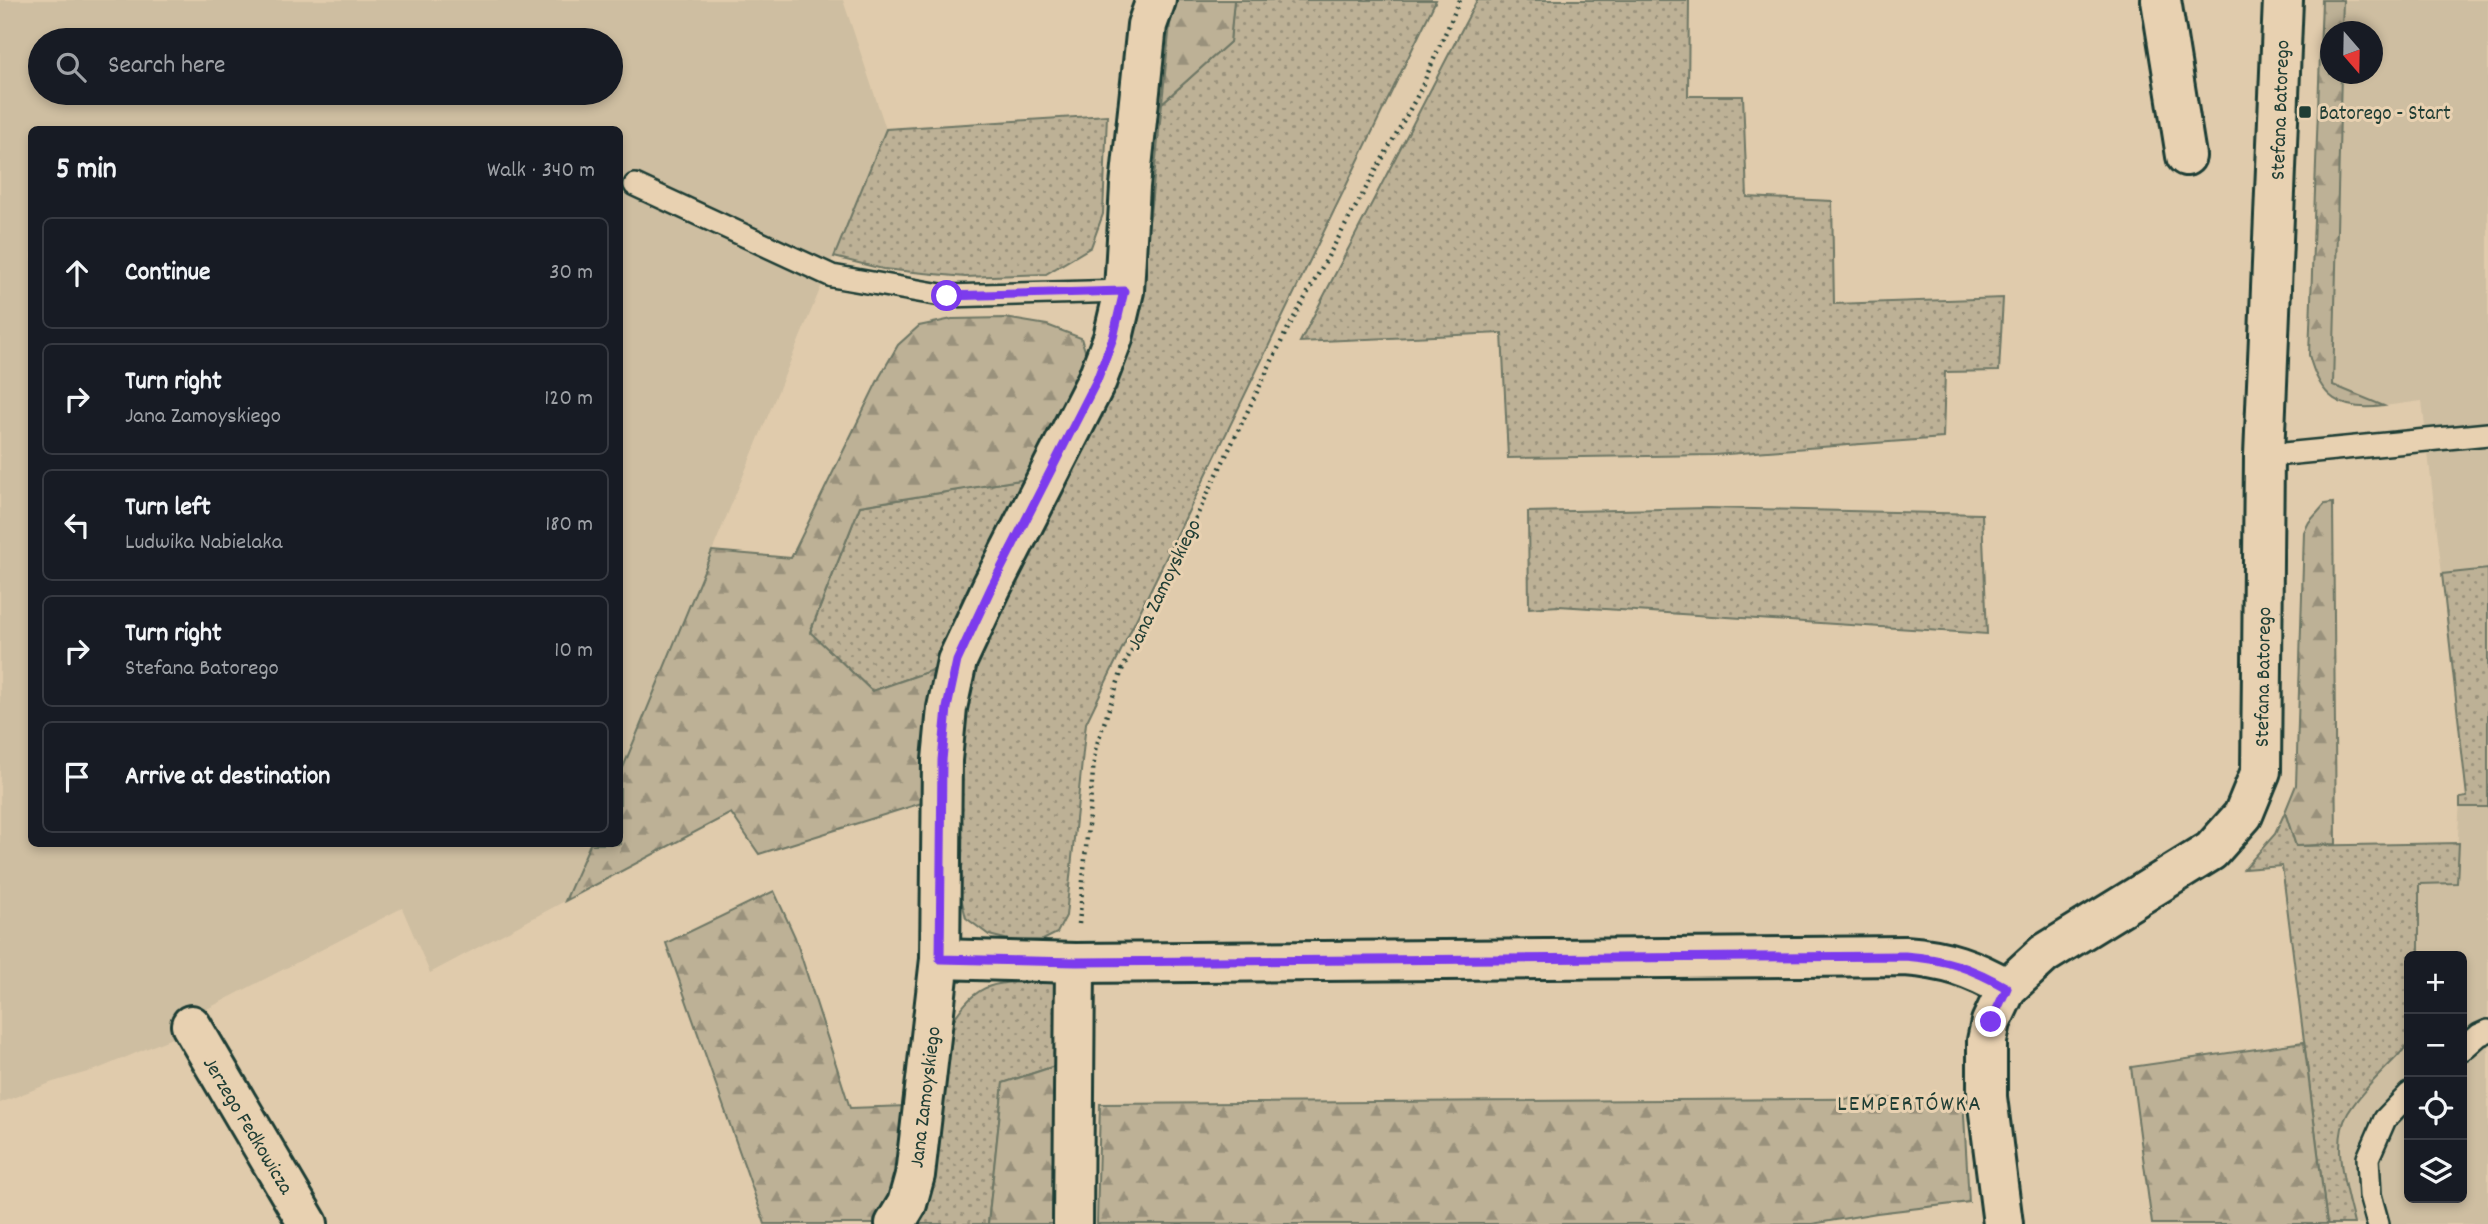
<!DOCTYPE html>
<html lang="en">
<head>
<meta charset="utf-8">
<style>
  :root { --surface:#171b24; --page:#20242c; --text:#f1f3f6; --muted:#9ea1a6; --line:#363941 }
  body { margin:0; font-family:Dekko,sans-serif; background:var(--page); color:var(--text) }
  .controls { position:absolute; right:21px; bottom:21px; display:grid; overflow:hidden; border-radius:10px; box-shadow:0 4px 10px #0003 }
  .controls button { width:63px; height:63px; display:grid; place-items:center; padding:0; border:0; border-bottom:2px solid var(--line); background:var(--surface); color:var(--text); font:35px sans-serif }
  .compass { position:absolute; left:2320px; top:21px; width:63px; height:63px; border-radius:50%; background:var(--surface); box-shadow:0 4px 10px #0003; rotate:160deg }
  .stop { position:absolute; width:21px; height:21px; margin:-16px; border:5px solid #7c3aed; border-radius:50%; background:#fff }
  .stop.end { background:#7c3aed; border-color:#fff; box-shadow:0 2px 7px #0008 }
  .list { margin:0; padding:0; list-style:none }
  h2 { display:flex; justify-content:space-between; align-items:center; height:91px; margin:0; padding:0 28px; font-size:30px }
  h2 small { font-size:23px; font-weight:400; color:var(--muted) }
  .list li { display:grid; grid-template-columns:46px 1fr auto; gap:21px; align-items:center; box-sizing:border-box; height:112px; margin:0 14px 14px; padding:0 14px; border:2px solid var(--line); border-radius:10px }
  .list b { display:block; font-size:26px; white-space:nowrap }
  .list p { margin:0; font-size:23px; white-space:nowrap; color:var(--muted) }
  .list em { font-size:23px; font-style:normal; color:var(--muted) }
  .icon { flex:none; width:38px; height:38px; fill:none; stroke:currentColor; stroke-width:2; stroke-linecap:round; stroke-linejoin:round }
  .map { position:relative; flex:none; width:2488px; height:1224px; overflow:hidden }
  .search { position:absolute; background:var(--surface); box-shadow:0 4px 10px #0003; left:28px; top:28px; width:595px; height:77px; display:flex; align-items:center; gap:18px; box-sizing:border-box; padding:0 24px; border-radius:38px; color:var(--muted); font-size:26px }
  .panel { position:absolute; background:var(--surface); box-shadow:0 4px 10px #0003; left:28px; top:126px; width:595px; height:721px; border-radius:10px }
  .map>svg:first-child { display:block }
</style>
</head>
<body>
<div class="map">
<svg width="2488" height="1224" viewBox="0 0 2488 1224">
  <defs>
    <pattern id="grass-dots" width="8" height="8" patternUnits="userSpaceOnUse" patternTransform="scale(1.75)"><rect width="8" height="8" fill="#bdb196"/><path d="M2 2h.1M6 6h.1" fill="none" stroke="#99917b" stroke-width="1.8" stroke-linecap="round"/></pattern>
    <pattern id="forest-firs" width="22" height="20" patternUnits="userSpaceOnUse" patternTransform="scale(1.75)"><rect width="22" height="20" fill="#bdb196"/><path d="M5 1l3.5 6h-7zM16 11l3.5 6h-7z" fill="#99917b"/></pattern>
  </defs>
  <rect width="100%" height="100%" fill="#e0cbac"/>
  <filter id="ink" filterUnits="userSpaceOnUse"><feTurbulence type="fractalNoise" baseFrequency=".0143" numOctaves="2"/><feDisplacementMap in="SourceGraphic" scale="14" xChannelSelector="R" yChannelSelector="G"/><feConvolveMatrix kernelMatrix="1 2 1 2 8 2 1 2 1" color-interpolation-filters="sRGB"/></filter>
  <g filter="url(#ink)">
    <g fill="#cebea1" fill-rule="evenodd">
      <path d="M 0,0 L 843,0 L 886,129 L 620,775 L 620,130 L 32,130 L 32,844 L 590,844 L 565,901 L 430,973 L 402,908 L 207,1009 L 212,1021 L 98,1069 L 53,1082 L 0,1103 ZM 40,40 L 611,40 L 611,93 L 40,93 Z"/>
      <path d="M 2343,0 L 2488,0 L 2488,569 L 2442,574 L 2422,401 L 2384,406 L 2333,385 L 2341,74 L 2372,74 L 2372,32 L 2342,31 Z"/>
      <path d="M 2488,797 L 2488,1224 L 2327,1224 L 2282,865 L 2457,854 L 2460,798 ZM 2409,956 L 2462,956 L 2462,1198 L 2409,1198 Z"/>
    </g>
    <g fill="url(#grass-dots)" stroke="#6e7765" stroke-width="2">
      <path d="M 1234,0 L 1436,0 L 1086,723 L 1066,916 L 1057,933 L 1043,940 L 1013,941 L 989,935 L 966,918 L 958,885 L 958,725 L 967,682 L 1134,313 L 1150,215 L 1162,103 L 1230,42 Z"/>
      <path d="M 1477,0 L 1689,0 L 1688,96 L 1743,96 L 1747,197 L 1832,201 L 1834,304 L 2003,298 L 1999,371 L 1945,372 L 1943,438 L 1714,455 L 1508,458 L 1502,333 L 1300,342 Z"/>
      <path d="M 1107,115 L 1103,214 L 1091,247 L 1046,274 L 965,277 L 883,269 L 834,257 L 886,129 Z"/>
      <path d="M 1026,479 L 936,669 L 872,691 L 810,633 L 860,506 Z"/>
      <path d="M 1708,508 L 1982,514 L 1987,634 L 1559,606 L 1529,608 L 1528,512 Z"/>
      <path d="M 2488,569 L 2488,807 L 2460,807 L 2460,798 L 2467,797 L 2442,574 Z"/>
      <path d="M 2285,812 L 2296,846 L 2459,843 L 2457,883 L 2419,884 L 2419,956 L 2409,956 L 2409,1044 C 2389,1066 2364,1087 2348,1113 C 2330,1143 2347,1193 2354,1224 L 2327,1224 L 2282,866 L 2244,869 L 2275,834 Z"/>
      <path d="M 1054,981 L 1055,1066 L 1003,1083 L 988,1224 L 916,1224 L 946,1032 C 978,976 995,983 1054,981 Z"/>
    </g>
    <g fill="url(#forest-firs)" stroke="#6e7765" stroke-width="2">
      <path d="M 1177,0 L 1234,0 L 1230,42 L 1162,103 L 1170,24 Z"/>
      <path d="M 2322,0 L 2343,0 L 2342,31 L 2330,32 L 2330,74 L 2341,74 L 2333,385 L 2384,406 C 2340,412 2320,398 2309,355 Z"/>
      <path d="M 1005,318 L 1047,325 L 1081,338 L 1087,357 L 1026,479 L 860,506 L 810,632 L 872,691 L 936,669 L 922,803 L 759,854 L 731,813 L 565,901 L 590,844 L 620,844 L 620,775 L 712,551 L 791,558 L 879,378 L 898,345 L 919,326 L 952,319 Z"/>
      <path d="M 2333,503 L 2336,844 L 2296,846 L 2285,812 L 2296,785 L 2304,532 L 2309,522 L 2325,504 Z"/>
      <path d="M 774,891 L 795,937 L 850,1108 L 907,1106 L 901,1197 L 878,1224 L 765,1224 L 666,943 Z"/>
      <path d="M 2304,1042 L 2327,1224 L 2152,1224 L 2131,1067 Z"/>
      <path d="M 1055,1066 L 1053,1224 L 988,1224 L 1003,1083 Z"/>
      <path d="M 1963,1098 L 1969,1202 L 1877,1213 L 1812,1224 L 1097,1224 L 1100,1104 Z"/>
    </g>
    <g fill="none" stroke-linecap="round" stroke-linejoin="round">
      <g stroke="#1f3d34" stroke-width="26">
        <g id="lane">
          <path d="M 635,185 L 832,276 L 947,296 L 1124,291"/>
          <path d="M 2264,456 L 2488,434"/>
          <path d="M 2462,1050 L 2479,1035 L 2488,1031"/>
          <path d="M 2378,1224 L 2370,1195 L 2368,1158 L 2385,1119 L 2409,1094"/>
        </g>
      </g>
      <g stroke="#1f3d34" stroke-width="44">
        <g id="street">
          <path d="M 2161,0 L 2186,156"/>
          <path d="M 940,959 L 1075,963 L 1905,956 C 1946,959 1972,968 2007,988"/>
          <path d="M 191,1025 L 308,1224"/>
          <path d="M 895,1224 L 907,1204 L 915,1175 L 940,959 L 942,760 L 947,708 L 957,661 L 992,586 L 1097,380 L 1113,338 L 1124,291 L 1130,186 L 1147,25 L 1156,0"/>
          <path d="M 1073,1224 L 1075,963"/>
        </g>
      </g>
      <g stroke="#1f3d34" stroke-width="44">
        <path id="secondary" d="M 2003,1224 L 1987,1097 L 1987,1041 L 1991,1022 L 2007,988 L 2044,954 L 2211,851 L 2243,815 L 2261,771 L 2264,456 L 2283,0"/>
      </g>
      <path stroke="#1f3d34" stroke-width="4.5" stroke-dasharray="2 5" stroke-linecap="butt" d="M 1079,924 L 1095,750 L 1122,670 L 1286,332 L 1419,93 L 1460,0"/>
      <use href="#lane" stroke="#e8d1b1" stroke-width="21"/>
      <use href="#street" stroke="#e8d1b1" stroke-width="38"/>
      <use href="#secondary" stroke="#e8d1b1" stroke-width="38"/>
    </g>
  </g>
  <g fill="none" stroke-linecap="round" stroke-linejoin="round" filter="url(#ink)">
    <path stroke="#7c3aed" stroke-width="9" d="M 947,296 L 1124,291 L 1113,338 L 1097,380 L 992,586 L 957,661 L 947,708 L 942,760 L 940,959 L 1076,962 L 1905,956 C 1946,959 1972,968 2007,988 L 1991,1022"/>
  </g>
  <rect fill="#1f3d34" stroke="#e8d1b1" stroke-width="2.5" x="2298" y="105" width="14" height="14" rx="3.5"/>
  <g text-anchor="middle" stroke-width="6" stroke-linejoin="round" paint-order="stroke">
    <g font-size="21" fill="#1f3d34" stroke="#e8d1b1">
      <text transform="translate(2279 110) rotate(-88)" y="7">Stefana Batorego</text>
      <text transform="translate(1163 584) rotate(-64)" y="7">Jana Zamoyskiego</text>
      <text transform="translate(2262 677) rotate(-89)" y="7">Stefana Batorego</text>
      <text transform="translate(924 1097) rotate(-83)" y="7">Jana Zamoyskiego</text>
      <text transform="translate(249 1125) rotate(59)" y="7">Jerzego Fedkowicza</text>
    </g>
    <g font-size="21" fill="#1f3d34" stroke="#e8d1b1" text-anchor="start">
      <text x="2319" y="119">Batorego - Start</text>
    </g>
    <g font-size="23" letter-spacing="2" fill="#1f3d34" stroke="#e8d1b1">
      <text x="1910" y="1110">LEMPERTÓWKA</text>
    </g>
  </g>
</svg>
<div class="controls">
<button>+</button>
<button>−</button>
<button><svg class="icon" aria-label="locate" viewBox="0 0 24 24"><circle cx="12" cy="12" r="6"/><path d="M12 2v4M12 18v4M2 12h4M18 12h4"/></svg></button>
<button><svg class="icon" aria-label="layers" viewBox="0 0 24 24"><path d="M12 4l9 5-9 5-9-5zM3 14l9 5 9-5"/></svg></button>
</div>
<svg class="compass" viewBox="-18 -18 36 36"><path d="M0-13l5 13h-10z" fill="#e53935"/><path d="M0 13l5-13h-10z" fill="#9ea1a6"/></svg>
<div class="stop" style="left:947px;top:296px"></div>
<div class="stop end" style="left:1991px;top:1022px"></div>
<div class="search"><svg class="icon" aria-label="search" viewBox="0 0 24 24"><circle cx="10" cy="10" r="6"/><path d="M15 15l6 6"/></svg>Search here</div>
<section class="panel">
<h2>5 min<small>Walk · 340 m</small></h2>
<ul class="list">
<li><svg class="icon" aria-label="ahead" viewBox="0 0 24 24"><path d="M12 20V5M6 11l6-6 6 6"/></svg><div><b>Continue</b></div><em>30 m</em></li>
<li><svg class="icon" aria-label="right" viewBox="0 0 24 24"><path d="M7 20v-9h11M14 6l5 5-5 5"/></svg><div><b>Turn right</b><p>Jana Zamoyskiego</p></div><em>120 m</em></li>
<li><svg class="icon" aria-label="left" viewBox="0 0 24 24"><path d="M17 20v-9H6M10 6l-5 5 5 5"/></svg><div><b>Turn left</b><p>Ludwika Nabielaka</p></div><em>180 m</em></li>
<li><svg class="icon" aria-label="right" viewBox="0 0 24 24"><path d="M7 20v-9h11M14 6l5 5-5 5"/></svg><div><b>Turn right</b><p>Stefana Batorego</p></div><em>10 m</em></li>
<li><svg class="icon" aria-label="arrive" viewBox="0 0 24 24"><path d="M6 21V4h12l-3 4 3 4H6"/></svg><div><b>Arrive at destination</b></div></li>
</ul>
</section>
</div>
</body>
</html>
